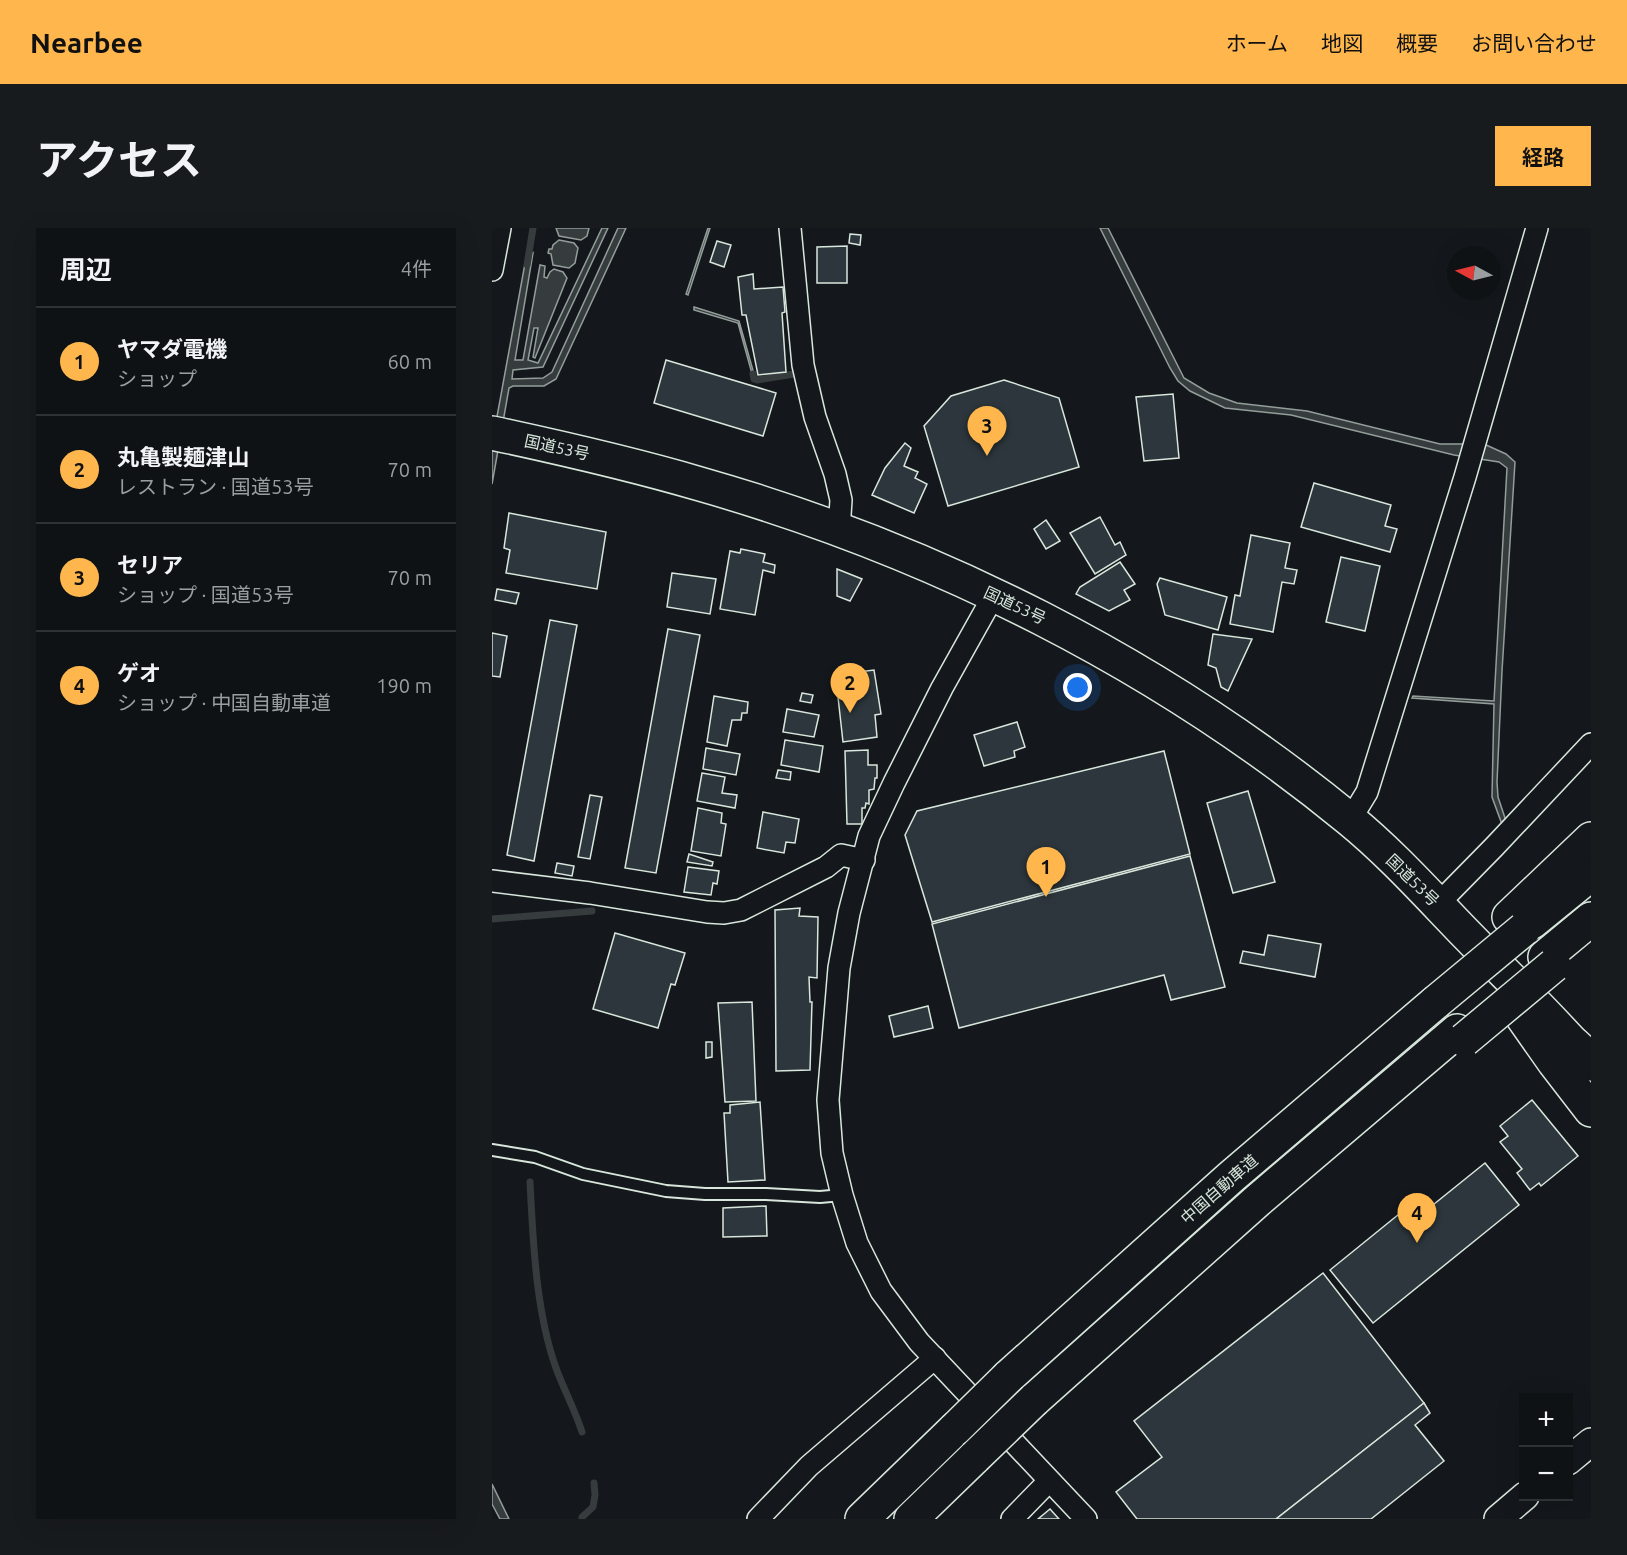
<!DOCTYPE html>
<html lang="ja">
<head>
<meta charset="utf-8">
<style>
  :root { --surface:#0f1215; --page:#181b1e; --text:#f1f3f6; --muted:#9b9ea0; --line:#2f3234; --accent:#ffb74d }
  body { margin:0; font-family:Ubuntu,"Noto Sans JP",sans-serif; background:var(--page); color:var(--text) }
  .controls { position:absolute; right:18px; bottom:18px; display:grid; overflow:hidden; border-radius:0px; box-shadow:0 6px 24px #0002 }
  .controls button { width:54px; height:54px; display:grid; place-items:center; padding:0; border:0; border-bottom:2px solid var(--line); background:var(--surface); color:var(--text); font:30px sans-serif }
  .compass { position:absolute; left:955px; top:18px; width:54px; height:54px; border-radius:50%; background:var(--surface); box-shadow:0 6px 24px #0002; rotate:277deg }
  .you { position:absolute; left:586px; top:460px; width:21px; height:21px; margin:-15px; border:4px solid #fff; border-radius:50%; background:#1a73e8; box-shadow:0 0 0 9px #1a73e833 }
  .badge { display:grid; place-items:center; width:39px; height:39px; border-radius:50%; background:var(--accent); color:#111; font-size:20px; font-weight:700 }
  .pin { position:absolute; translate:-50% -50px; filter:drop-shadow(0 2px 3px #0008) }
  .pin::after { content:''; position:absolute; top:32px; width:21px; height:18px; background:inherit; clip-path:polygon(0 0,100% 0,50% 100%) }
  .list { margin:0; padding:0; list-style:none }
  h2 { display:flex; justify-content:space-between; align-items:center; height:78px; margin:0; padding:0 24px; font-size:26px }
  h2 small { font-size:20px; font-weight:400; color:var(--muted) }
  .list li { display:grid; grid-template-columns:39px 1fr auto; gap:18px; align-items:center; box-sizing:border-box; height:108px; padding:0 24px; border-top:2px solid var(--line) }
  .list b { display:block; font-size:22px; white-space:nowrap }
  .list p { margin:0; font-size:20px; white-space:nowrap; color:var(--muted) }
  .list em { font-size:20px; font-style:normal; color:var(--muted) }
  .map { position:relative; flex:none; width:1099px; height:1291px; overflow:hidden; border-radius:0px }
  header { display:flex; align-items:center; gap:36px; box-sizing:border-box; height:84px; padding:0 30px; background:var(--accent); color:#111 }
  header strong { font-size:28px }
  nav { display:flex; gap:33px; margin-inline-start:auto; font-size:21px }
  .intro { display:flex; align-items:center; justify-content:space-between; box-sizing:border-box; height:144px; padding:0 36px }
  h1 { margin:0; font-size:42px }
  .button { padding:15px 27px; border-radius:0px; background:var(--accent); color:#111; font-size:21px; font-weight:700 }
  main { display:flex; gap:36px; padding:0 36px }
  aside { flex:1; background:var(--surface); border-radius:0px; box-shadow:0 6px 24px #0002 }
  .map>svg:first-child { display:block }
</style>
</head>
<body>
<header>
<strong>Nearbee</strong>
<nav><a>ホーム</a><a>地図</a><a>概要</a><a>お問い合わせ</a></nav>
</header>
<div class="intro"><h1>アクセス</h1><a class="button">経路</a></div>
<main>
<aside>
<h2>周辺<small>4件</small></h2>
<ul class="list">
<li><span class="badge">1</span><div><b>ヤマダ電機</b><p>ショップ</p></div><em>60 m</em></li>
<li><span class="badge">2</span><div><b>丸亀製麺津山</b><p>レストラン · 国道53号</p></div><em>70 m</em></li>
<li><span class="badge">3</span><div><b>セリア</b><p>ショップ · 国道53号</p></div><em>70 m</em></li>
<li><span class="badge">4</span><div><b>ゲオ</b><p>ショップ · 中国自動車道</p></div><em>190 m</em></li>
</ul>
</aside>
<div class="map">
<svg width="1099" height="1291" viewBox="0 0 1099 1291">
  <rect width="100%" height="100%" fill="#14181c"/>
  <g fill="#363b3e" stroke="#939e99" stroke-width="1.5">
    <path d="M 64,0 L 97,0 L 95,8 L 89,12 L 67,8 Z"/>
    <path d="M 110,0 L 116,0 L 51,139 L 21,142 L 20,151 L 51,150 L 60,144 L 126,0 L 134,0 L 64,151 L 52,158 L 21,158 L 17,160 L 0,256 L 0,216 L 34,30 L 41,25 L 23,132 L 31,132 L 48,37 L 53,38 L 52,49 L 55,50 L 58,44 L 62,41 L 71,44 L 75,50 L 43,130 L 41,129 L 46,100 L 42,100 L 36,132 L 46,135 Z"/>
    <path d="M 216,0 L 218,0 L 196,67 L 194,66 Z"/>
    <path d="M 608,0 L 616,0 L 692,150 L 717,165 L 745,175 L 815,183 L 948,216 L 992,216 L 1014,226 L 1023,234 L 1010,443 L 1005,554 L 1006,569 L 1014,593 L 1011,599 L 1000,569 L 1002,476 L 920,470 L 921,468 L 1002,473 L 1015,240 L 1007,234 L 962,227 L 799,187 L 733,180 L 698,163 L 686,153 L 678,140 Z"/>
    <path d="M 67,12 L 82,15 L 86,20 L 83,35 L 77,40 L 61,37 L 59,26 L 56,25 L 57,21 L 60,21 L 61,17 Z"/>
    <path d="M 202,79 L 247,93 L 264,153 L 262,153 L 246,95 L 202,82 Z"/>
    <path d="M 0,1256 L 17,1291 L 8,1291 L 0,1276 Z"/>
  </g>
  <g fill="none" stroke-linecap="round" stroke-linejoin="round">
    <g stroke="#363b3e" stroke-width="7">
      <path d="M 35,37 L 41,0"/>
      <path d="M 261,146 L 262,151 L 265,152 L 308,145 L 308,142"/>
      <path d="M 0,691 L 100,683"/>
      <path d="M 38,954 C 41,1014 44,1084 64,1140 C 72,1162 83,1182 90,1204"/>
      <path d="M 90,1291 L 90,1289 L 101,1279 L 103,1267 L 102,1255"/>
    </g>
  </g>
  <g fill="#2c363c" stroke="#d8e6dc" stroke-width="1.5">
    <path d="M 358,6 L 369,7 L 368,17 L 357,15 Z"/>
    <path d="M 225,13 L 239,17 L 232,39 L 218,34 Z"/>
    <path d="M 355,18 L 355,55 L 325,55 L 325,19 Z"/>
    <path d="M 261,46 L 262,61 L 291,59 L 293,84 L 290,85 L 294,144 L 266,147 L 254,87 L 250,87 L 246,49 Z"/>
    <path d="M 174,132 L 284,165 L 271,208 L 162,175 Z"/>
    <path d="M 512,152 L 567,170 L 587,239 L 456,278 L 432,198 L 459,168 Z"/>
    <path d="M 681,166 L 687,230 L 652,233 L 644,169 Z"/>
    <path d="M 413,215 L 419,220 L 412,238 L 426,244 L 423,250 L 435,256 L 422,285 L 380,267 L 393,240 Z"/>
    <path d="M 822,255 L 899,277 L 893,298 L 905,301 L 898,324 L 809,299 Z"/>
    <path d="M 17,285 L 114,304 L 105,361 L 14,345 L 18,322 L 12,320 Z"/>
    <path d="M 608,289 L 623,317 L 628,314 L 634,327 L 603,346 L 578,305 Z"/>
    <path d="M 554,292 L 568,313 L 554,321 L 542,301 Z"/>
    <path d="M 759,307 L 798,315 L 793,340 L 805,342 L 802,356 L 790,354 L 781,404 L 738,396 L 743,367 L 748,368 Z"/>
    <path d="M 249,321 L 273,326 L 271,334 L 283,337 L 282,345 L 271,342 L 263,387 L 228,381 L 238,323 L 248,325 Z"/>
    <path d="M 849,329 L 888,338 L 873,403 L 834,394 Z"/>
    <path d="M 628,334 L 643,356 L 632,362 L 638,372 L 617,383 L 584,366 L 588,359 Z"/>
    <path d="M 345,341 L 370,351 L 358,373 L 345,368 Z"/>
    <path d="M 180,345 L 224,351 L 218,386 L 175,379 Z"/>
    <path d="M 668,350 L 735,369 L 726,402 L 673,387 L 665,356 Z"/>
    <path d="M 5,361 L 27,365 L 24,376 L 3,372 Z"/>
    <path d="M 58,392 L 85,397 L 42,633 L 15,627 Z"/>
    <path d="M 176,401 L 208,407 L 164,645 L 133,640 Z"/>
    <path d="M 0,405 L 15,408 L 8,449 L 0,448 Z"/>
    <path d="M 721,406 L 760,411 L 736,463 L 729,459 L 724,440 L 716,437 Z"/>
    <path d="M 382,442 L 389,486 L 383,487 L 385,509 L 351,514 L 344,451 L 359,449 L 358,445 Z"/>
    <path d="M 310,465 L 321,467 L 319,475 L 308,473 Z"/>
    <path d="M 222,468 L 256,474 L 255,485 L 250,485 L 249,492 L 240,492 L 235,518 L 215,514 Z"/>
    <path d="M 295,481 L 327,487 L 322,509 L 291,504 Z"/>
    <path d="M 525,494 L 533,519 L 522,523 L 523,529 L 492,538 L 482,507 Z"/>
    <path d="M 293,512 L 331,518 L 327,544 L 289,537 Z"/>
    <path d="M 214,520 L 248,526 L 244,547 L 211,541 Z"/>
    <path d="M 376,522 L 376,537 L 385,537 L 385,550 L 383,550 L 382,561 L 377,562 L 377,576 L 374,575 L 373,580 L 370,580 L 370,596 L 355,596 L 353,523 Z"/>
    <path d="M 672,523 L 698,626 L 440,694 L 413,607 L 425,583 Z"/>
    <path d="M 286,542 L 299,544 L 298,552 L 284,550 Z"/>
    <path d="M 210,545 L 233,549 L 230,565 L 245,567 L 243,580 L 205,573 Z"/>
    <path d="M 756,563 L 783,654 L 741,665 L 715,575 Z"/>
    <path d="M 98,567 L 110,569 L 98,631 L 86,629 Z"/>
    <path d="M 206,580 L 230,585 L 229,595 L 234,596 L 229,628 L 199,623 Z"/>
    <path d="M 271,584 L 307,591 L 303,615 L 294,614 L 292,625 L 265,620 Z"/>
    <path d="M 197,626 L 221,634 L 220,638 L 195,634 Z"/>
    <path d="M 698,628 L 733,759 L 679,772 L 672,747 L 467,800 L 440,696 Z"/>
    <path d="M 65,635 L 82,638 L 80,648 L 63,645 Z"/>
    <path d="M 196,639 L 227,643 L 225,656 L 221,655 L 219,667 L 192,664 Z"/>
    <path d="M 308,680 L 307,688 L 326,689 L 325,750 L 317,749 L 318,774 L 320,774 L 318,842 L 284,843 L 283,682 Z"/>
    <path d="M 123,705 L 193,725 L 183,757 L 179,756 L 166,800 L 101,781 Z"/>
    <path d="M 776,707 L 829,716 L 823,749 L 748,735 L 751,723 L 772,727 Z"/>
    <path d="M 260,774 L 264,873 L 233,874 L 226,775 Z"/>
    <path d="M 436,778 L 441,800 L 402,809 L 397,788 Z"/>
    <path d="M 214,814 L 220,814 L 220,829 L 214,830 Z"/>
    <path d="M 1040,872 L 1086,928 L 1049,958 L 1047,955 L 1038,962 L 1025,945 L 1030,941 L 1008,914 L 1016,908 L 1008,898 Z"/>
    <path d="M 268,874 L 273,952 L 236,954 L 232,885 L 238,885 L 238,877 Z"/>
    <path d="M 993,935 L 1027,977 L 881,1095 L 838,1042 L 917,978 L 926,989 Z"/>
    <path d="M 274,978 L 275,1008 L 231,1009 L 231,980 Z"/>
    <path d="M 831,1045 L 932,1175 L 784,1291 L 645,1291 L 624,1264 L 670,1229 L 642,1193 Z"/>
    <path d="M 932,1175 L 938,1185 L 923,1197 L 952,1233 L 879,1291 L 784,1291 Z"/>
    <path d="M 558,1281 L 567,1291 L 546,1291 Z"/>
  </g>
  <g fill="none" stroke-linecap="round" stroke-linejoin="round">
    <g stroke="#d8e6dc" stroke-width="14">
      <path id="service" d="M 0,922 L 43,929 L 91,946 L 174,963 L 213,966 L 274,966 L 328,969 L 350,967"/>
    </g>
    <g stroke="#d8e6dc" stroke-width="24">
      <g id="minor">
        <path d="M 298,0 L 311,137 L 323,189 L 343,246 L 349,272 L 347,302"/>
        <path d="M 0,42 L 8,0"/>
        <path d="M 502,367 L 450,460 L 402,555 L 377,608 L 357,685 L 347,740 L 336,872 L 340,925 L 350,967 L 365,1015 L 389,1063 L 427,1114 L 594,1291"/>
        <path d="M 858,592 L 875,564 L 973,249 L 1045,0"/>
        <path d="M 0,653 L 98,665 L 215,684 L 232,685 L 249,682 L 334,639 L 349,627 L 372,632"/>
        <path d="M 946,676 L 1002,619 L 1099,516"/>
        <path d="M 266,1291 L 317,1238 L 443,1130"/>
        <path d="M 520,1291 L 557,1253"/>
      </g>
    </g>
    <g stroke="#d8e6dc" stroke-width="30">
      <g id="tertiary">
        <path d="M 1076,1233 L 1099,1214"/>
        <path d="M 1006,1291 L 1033,1268"/>
      </g>
    </g>
    <g stroke="#d8e6dc" stroke-width="36">
      <g id="trunk">
        <path d="M 0,205 C 70,220 140,236 208,256 C 443,323 668,436 857,591 C 900,626 938,669 977,709 C 1018,751 1061,791 1099,836"/>
        <path d="M 1022,777 L 1062,834 L 1099,882"/>
      </g>
    </g>
    <g stroke="#d8e6dc" stroke-width="36">
      <g id="motorway">
        <path d="M 1017,689 L 1099,611"/>
        <path d="M 1040,694 L 1099,646"/>
        <path d="M 1053,729 L 1099,691"/>
        <path d="M 1082,816 L 1099,832"/>
        <path d="M 516,1149 L 739,949 L 944,774"/>
        <path d="M 542,1172 L 765,973 L 965,803"/>
        <path d="M 370,1291 L 463,1201"/>
        <path d="M 419,1291 L 483,1229"/>
      </g>
    </g>
    <use href="#service" stroke="#14181c" stroke-width="10"/>
    <use href="#minor" stroke="#14181c" stroke-width="21"/>
    <use href="#tertiary" stroke="#14181c" stroke-width="27"/>
    <use href="#trunk" stroke="#14181c" stroke-width="33"/>
    <use href="#motorway" stroke="#14181c" stroke-width="33"/>
    <g stroke="#d8e6dc" stroke-width="36" stroke-linecap="butt">
      <g id="motorway-bridge">
        <path d="M 944,774 L 1032,701"/>
        <path d="M 972,812 L 1062,737"/>
        <path d="M 463,1201 L 516,1149"/>
        <path d="M 483,1229 L 542,1172"/>
      </g>
    </g>
    <use href="#motorway-bridge" stroke="#14181c" stroke-width="33"/>
  </g>
  <g text-anchor="middle" stroke-width="4.5" stroke-linejoin="round" paint-order="stroke">
    <g font-size="16" fill="#d8e6dc" stroke="#14181c">
      <text transform="translate(65 219) rotate(12)" y="6">国道53号</text>
      <text transform="translate(523 377) rotate(25)" y="6">国道53号</text>
      <text transform="translate(921 652) rotate(44)" y="6">国道53号</text>
      <text transform="translate(727 961) rotate(-41)" y="6">中国自動車道</text>
    </g>
  </g>
</svg>
<div class="controls">
<button>+</button>
<button>−</button>
</div>
<svg class="compass" viewBox="-18 -18 36 36"><path d="M0-13l5 13h-10z" fill="#e53935"/><path d="M0 13l5-13h-10z" fill="#9b9ea0"/></svg>
<div class="you"></div>
<div class="pin badge" style="left:554px;top:669px">1</div>
<div class="pin badge" style="left:358px;top:485px">2</div>
<div class="pin badge" style="left:495px;top:228px">3</div>
<div class="pin badge" style="left:925px;top:1015px">4</div>
</div>
</main>
</body>
</html>
